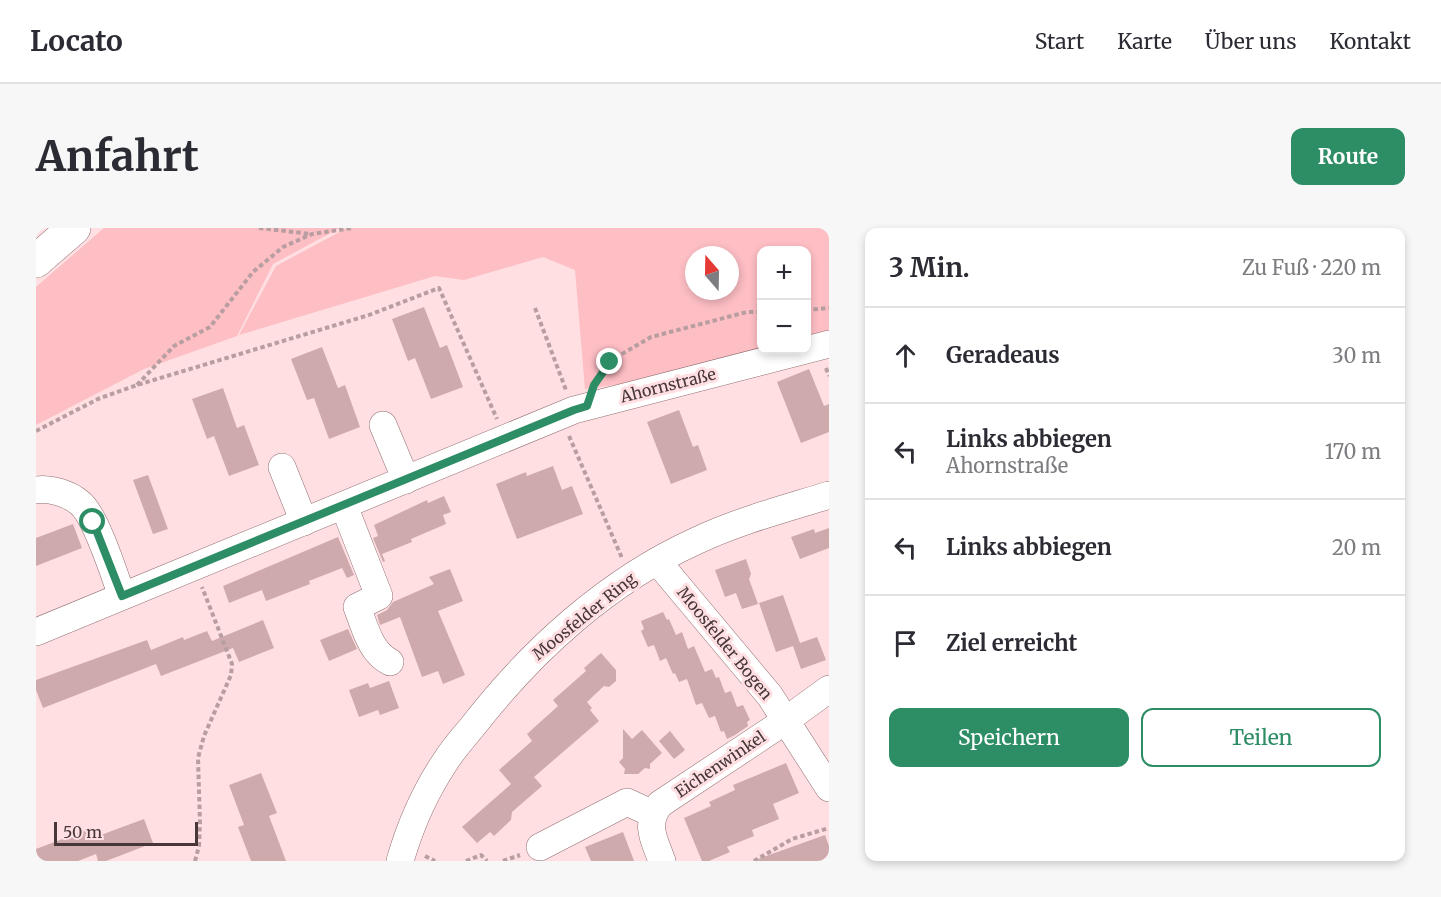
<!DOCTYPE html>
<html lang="de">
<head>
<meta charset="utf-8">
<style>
  :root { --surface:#fff; --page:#f7f7f7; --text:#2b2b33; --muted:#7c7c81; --line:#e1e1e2; --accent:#2d8d65 }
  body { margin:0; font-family:Merriweather,serif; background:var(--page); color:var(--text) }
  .controls { position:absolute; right:18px; top:18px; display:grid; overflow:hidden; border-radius:12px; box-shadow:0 3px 9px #0003 }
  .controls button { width:54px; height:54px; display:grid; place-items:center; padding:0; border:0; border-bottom:2px solid var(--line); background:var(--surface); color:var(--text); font:30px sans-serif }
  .compass { position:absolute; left:649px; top:18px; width:54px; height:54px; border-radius:50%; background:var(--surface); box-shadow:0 3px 9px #0003; rotate:340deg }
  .scale { position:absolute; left:18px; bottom:15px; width:144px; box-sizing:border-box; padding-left:6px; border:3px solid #473739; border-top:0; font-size:16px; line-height:21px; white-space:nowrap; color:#473739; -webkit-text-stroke:4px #ffdfe2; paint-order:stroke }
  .stop { position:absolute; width:18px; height:18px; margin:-14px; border:4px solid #2d8d65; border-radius:50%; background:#fff }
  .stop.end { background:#2d8d65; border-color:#fff; box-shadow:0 2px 6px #0008 }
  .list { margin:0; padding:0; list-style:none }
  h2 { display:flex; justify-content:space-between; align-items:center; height:78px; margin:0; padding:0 24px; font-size:26px }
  h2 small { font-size:20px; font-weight:400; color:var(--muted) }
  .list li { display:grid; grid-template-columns:39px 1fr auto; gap:18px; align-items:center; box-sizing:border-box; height:96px; padding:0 24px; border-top:2px solid var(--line) }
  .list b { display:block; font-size:22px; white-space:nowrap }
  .list p { margin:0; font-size:20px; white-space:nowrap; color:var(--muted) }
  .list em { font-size:20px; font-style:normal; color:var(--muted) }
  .actions { display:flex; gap:12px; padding:18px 24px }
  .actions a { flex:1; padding:14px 0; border:2px solid var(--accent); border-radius:12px; text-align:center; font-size:21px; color:var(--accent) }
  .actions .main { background:var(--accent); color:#fff }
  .icon { flex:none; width:33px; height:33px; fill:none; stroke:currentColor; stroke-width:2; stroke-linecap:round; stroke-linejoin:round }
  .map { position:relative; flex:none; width:793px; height:633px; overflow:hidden; border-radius:12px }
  header { display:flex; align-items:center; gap:36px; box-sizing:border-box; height:84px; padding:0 30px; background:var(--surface); border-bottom:2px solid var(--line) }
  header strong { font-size:28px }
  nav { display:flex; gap:33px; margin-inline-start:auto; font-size:21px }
  .intro { display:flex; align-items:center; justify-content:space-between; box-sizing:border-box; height:144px; padding:0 36px }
  h1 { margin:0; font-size:42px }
  .button { padding:15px 27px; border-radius:12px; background:var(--accent); color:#fff; font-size:21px; font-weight:700 }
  main { display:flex; gap:36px; padding:0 36px }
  aside { flex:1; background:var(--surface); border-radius:12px; box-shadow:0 3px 9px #0003 }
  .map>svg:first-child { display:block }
</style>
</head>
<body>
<header>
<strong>Locato</strong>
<nav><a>Start</a><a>Karte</a><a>Über uns</a><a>Kontakt</a></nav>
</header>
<div class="intro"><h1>Anfahrt</h1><a class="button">Route</a></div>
<main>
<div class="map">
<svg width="793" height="633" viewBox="0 0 793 633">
  <rect width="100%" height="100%" fill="#ffdfe2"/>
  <g fill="#fdbec4" fill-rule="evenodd">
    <path d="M 68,0 L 304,0 L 237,36 L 201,108 L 108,141 L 0,197 L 0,59 Z"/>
    <path d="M 311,0 L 793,0 L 793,111 L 771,116 L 770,22 L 726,22 L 726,122 L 615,152 L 549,161 L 539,42 L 507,29 L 428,52 L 399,48 L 203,107 L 240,38 ZM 658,27 L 694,27 L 694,63 L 658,63 Z"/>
  </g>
  <g fill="#cfaaad">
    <path d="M 388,79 L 404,120 L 411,117 L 427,159 L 395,171 L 379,130 L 372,133 L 356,91 Z"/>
    <path d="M 286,119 L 302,160 L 309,157 L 324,199 L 293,211 L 278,170 L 271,172 L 255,131 Z"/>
    <path d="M 773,141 L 788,178 L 793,176 L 793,204 L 765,215 L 741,154 Z"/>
    <path d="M 187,160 L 201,200 L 208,197 L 223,237 L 193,248 L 178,208 L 171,211 L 156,171 Z"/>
    <path d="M 643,182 L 657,219 L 662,217 L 671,242 L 635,256 L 611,194 Z"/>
    <path d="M 517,238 L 526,262 L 536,258 L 547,286 L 481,311 L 460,256 L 490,244 L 491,248 Z"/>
    <path d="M 112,247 L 132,301 L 117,306 L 97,252 Z"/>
    <path d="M 408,268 L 415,284 L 407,287 L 410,296 L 375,311 L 376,314 L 346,326 L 349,333 L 347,334 L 337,310 L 342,308 L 338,297 L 391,272 L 392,275 Z"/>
    <path d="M 37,296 L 46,320 L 0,338 L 0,310 Z"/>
    <path d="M 793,300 L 793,320 L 764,331 L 755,309 L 778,301 L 779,305 Z"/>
    <path d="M 302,309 L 318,347 L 311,350 L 306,340 L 273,353 L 274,356 L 230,373 L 226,362 L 193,375 L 187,358 Z"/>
    <path d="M 710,331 L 715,346 L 713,351 L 722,376 L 706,381 L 700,365 L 689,369 L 679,342 Z"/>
    <path d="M 414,341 L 427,373 L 402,383 L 429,447 L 407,456 L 402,443 L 386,449 L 364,389 L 344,397 L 341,387 L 351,382 L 357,374 L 398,356 L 393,349 Z"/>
    <path d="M 747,367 L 764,415 L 781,409 L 790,432 L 765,441 L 757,418 L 740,424 L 723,375 Z"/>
    <path d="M 627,384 L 631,392 L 633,391 L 640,407 L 646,404 L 652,421 L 658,418 L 669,444 L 676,441 L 680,450 L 683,449 L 689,465 L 695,463 L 701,479 L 707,477 L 714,492 L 711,494 L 712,498 L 699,507 L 691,511 L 688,503 L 685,504 L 679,488 L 673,490 L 666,475 L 660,477 L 651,451 L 643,454 L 639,445 L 637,446 L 630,430 L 624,433 L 618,417 L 612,419 L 605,403 L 608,401 L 605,393 Z"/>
    <path d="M 227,392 L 238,420 L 203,434 L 197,420 L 125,448 L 120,436 L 7,480 L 0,462 L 0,452 L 111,412 L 115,422 L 147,409 L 148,412 L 171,403 L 176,413 Z"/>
    <path d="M 312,401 L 321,421 L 293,433 L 284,412 Z"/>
    <path d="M 565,425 L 580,442 L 580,453 L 573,459 L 568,458 L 551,474 L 556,480 L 554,482 L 563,493 L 498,549 L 506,558 L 476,584 L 475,592 L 458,608 L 454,604 L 441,615 L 426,599 L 475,556 L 463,542 L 496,513 L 491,506 L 522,478 L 517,472 L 550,443 L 548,440 Z"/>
    <path d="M 353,453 L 363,480 L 344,487 L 342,482 L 323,489 L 313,462 L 332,455 L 334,460 Z"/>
    <path d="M 587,501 L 596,511 L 606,502 L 626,525 L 614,536 L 614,541 L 609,540 L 602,546 L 588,546 L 589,541 L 583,534 L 587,530 Z"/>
    <path d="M 634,503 L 649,522 L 638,531 L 623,513 Z"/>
    <path d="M 750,535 L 763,565 L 737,576 L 743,591 L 716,602 L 718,608 L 691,619 L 694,624 L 673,633 L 666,633 L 648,590 L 675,578 L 673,574 L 699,562 L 697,557 Z"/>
    <path d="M 225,545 L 241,585 L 233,588 L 250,633 L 215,633 L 202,599 L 208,597 L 193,557 Z"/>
    <path d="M 108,591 L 117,615 L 70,633 L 62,633 L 60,626 L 42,633 L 0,633 L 0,621 L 50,602 L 54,611 Z"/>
    <path d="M 587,604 L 598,633 L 555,633 L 549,619 Z"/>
    <path d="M 789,607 L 793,618 L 793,633 L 723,633 L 722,631 Z"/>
  </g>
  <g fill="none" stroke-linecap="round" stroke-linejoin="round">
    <g stroke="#916f72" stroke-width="28">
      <g id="minor">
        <path d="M 347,197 L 370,252"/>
        <path d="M 246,239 L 268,294"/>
        <path d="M 0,262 C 14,260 32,265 44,275 C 60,288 78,346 86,368"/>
        <path d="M 308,278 L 343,368 L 321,379 C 329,399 334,424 354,434"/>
        <path d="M 621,333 L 734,468 L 793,560"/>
        <path d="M 0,404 L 538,182 L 793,116"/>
        <path d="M 504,619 L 591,574 L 617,586"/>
        <path d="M 364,633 C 374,598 389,564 409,534 C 417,521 428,509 437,498 C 496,422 572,353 660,313 C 702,293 748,281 793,267"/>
        <path d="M 626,633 C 618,611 608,597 624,576 L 749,493 L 793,461"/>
      </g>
    </g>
    <g stroke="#916f72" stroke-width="34">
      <path id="major" d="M 0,33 L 38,0"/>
    </g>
    <g stroke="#b89ea1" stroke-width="4" stroke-dasharray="4.5 3" stroke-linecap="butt">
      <path d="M 223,0 L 275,6"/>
      <path d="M 499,80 L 530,162"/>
      <path d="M 770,82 L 793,80"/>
      <path d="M 790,140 L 793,148"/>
      <path d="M 561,153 L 574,133 L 615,109 L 711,84 L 726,84"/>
      <path d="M 101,157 L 138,118 L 174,99 L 217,44 L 247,19 L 276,6 L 316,0"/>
      <path d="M 0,203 L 62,171 L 101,157 L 333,87 L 403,60 L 461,191"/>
      <path d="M 533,208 L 586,330"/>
      <path d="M 389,628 L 399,633"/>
      <path d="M 159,633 L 163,618 L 164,595 L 162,530 L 168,508 L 195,447 L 196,436 L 166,359"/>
      <path d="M 430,633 L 445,627 L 451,633"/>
      <path d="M 467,633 L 484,627"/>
      <path d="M 718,633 L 756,611 L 793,600"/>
    </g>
    <use href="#minor" stroke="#fff" stroke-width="27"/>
    <use href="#major" stroke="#fff" stroke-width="33"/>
  </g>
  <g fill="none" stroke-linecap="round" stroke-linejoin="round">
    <path stroke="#2d8d65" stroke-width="8" d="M 57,294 L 86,368 L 538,182 L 551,178 L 558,157 L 574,134"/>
  </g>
  <g text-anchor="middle" stroke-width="6" stroke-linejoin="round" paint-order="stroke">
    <g font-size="16" fill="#473739" stroke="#ffdfe2">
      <text transform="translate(632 157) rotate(-14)" y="6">Ahornstraße</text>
      <text transform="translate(548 388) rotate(-39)" y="6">Moosfelder Ring</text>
      <text transform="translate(689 415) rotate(51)" y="6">Moosfelder Bogen</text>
      <text transform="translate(684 536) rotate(-34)" y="6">Eichenwinkel</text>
    </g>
  </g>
</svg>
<div class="controls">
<button>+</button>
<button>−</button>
</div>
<svg class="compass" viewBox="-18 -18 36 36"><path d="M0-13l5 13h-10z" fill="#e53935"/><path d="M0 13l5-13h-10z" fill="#7c7c81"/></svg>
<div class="scale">50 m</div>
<div class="stop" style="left:57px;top:294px"></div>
<div class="stop end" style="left:574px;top:134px"></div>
</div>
<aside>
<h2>3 Min.<small>Zu Fuß · 220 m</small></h2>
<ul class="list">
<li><svg class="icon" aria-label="ahead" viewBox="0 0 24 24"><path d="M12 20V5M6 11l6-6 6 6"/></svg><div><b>Geradeaus</b></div><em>30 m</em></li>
<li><svg class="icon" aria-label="left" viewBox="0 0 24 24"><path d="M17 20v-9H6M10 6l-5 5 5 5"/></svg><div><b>Links abbiegen</b><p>Ahornstraße</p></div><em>170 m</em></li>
<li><svg class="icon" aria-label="left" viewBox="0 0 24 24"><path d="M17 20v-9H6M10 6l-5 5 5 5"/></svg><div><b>Links abbiegen</b></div><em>20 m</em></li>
<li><svg class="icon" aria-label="arrive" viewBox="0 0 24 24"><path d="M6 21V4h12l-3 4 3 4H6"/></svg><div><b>Ziel erreicht</b></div></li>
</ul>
<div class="actions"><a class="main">Speichern</a><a>Teilen</a></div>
</aside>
</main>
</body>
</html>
